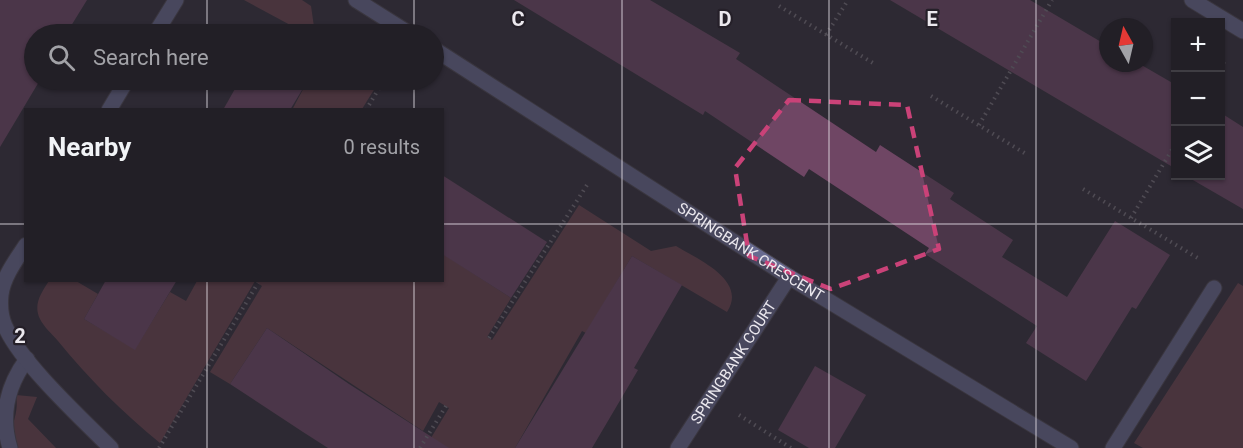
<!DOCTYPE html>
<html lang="en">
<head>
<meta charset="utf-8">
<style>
  :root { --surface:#221f26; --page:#2e2c32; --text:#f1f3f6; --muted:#a2a2a7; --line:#3f3d43 }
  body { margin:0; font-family:Roboto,sans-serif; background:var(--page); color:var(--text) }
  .controls { position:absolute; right:18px; top:18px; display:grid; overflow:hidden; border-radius:0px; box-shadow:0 2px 4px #0004 }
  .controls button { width:54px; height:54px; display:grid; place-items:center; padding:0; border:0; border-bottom:2px solid var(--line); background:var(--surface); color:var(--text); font:30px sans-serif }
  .compass { position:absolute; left:1099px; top:18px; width:54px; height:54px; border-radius:50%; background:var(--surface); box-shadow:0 2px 4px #0004; rotate:352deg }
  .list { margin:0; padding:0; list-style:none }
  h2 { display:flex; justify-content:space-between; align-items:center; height:78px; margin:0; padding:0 24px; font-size:26px }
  h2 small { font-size:20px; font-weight:400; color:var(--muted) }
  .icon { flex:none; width:33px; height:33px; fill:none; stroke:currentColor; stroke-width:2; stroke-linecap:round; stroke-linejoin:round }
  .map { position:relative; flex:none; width:1243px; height:448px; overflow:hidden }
  .search { position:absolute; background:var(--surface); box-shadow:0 2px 4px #0004; left:24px; top:24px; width:420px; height:66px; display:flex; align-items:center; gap:15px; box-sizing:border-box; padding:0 21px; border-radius:33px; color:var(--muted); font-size:22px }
  .panel { position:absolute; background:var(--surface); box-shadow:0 2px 4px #0004; left:24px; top:108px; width:420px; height:174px; border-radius:0px }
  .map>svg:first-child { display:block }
</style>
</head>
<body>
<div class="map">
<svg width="1243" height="448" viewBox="0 0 1243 448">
  <rect width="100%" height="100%" fill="#2e2933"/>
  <g fill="#6b424b">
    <path d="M 244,0 L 302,0 L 311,6 L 315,34 L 307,34 Z"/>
    <path d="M 308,80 L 380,80 L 362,109 L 292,110 Z"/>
    <path d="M 579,205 L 651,251 L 676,246 C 697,259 748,280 727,312 L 632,256 L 586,333 L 582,331 L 515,448 L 425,448 L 449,408 L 439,402 L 423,431 L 267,328 L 230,384 L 210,372 L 262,286 L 255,281 L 160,443 C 123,413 88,378 58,341 C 52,334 44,327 40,319 C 33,305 41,293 49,281 L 76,281 L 98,294 L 84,319 L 135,349 L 170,292 L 186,301 L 197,281 L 442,280 L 443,254 L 511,298 L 487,337 L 492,340 Z"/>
    <path d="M 1238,283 L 1243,286 L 1243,448 L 1143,448 L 1134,443 Z"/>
    <path d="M 16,395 L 37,397 L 28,419 L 56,448 L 18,448 C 6,422 20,420 16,395 Z"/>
  </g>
  <g fill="#6f4664">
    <path d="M 0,0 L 87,0 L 66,34 L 34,34 L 34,80 L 40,80 L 0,147 Z"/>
    <path d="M 514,0 L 650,0 L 740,53 L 736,59 L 876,152 L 880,145 L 954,193 L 950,199 L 1013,240 L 1002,257 L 1067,297 L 1115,221 L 1170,255 L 1136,309 L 1132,307 L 1086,381 L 1026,343 L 1037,326 L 925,254 L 929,248 L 809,169 L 804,177 L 705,111 L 703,115 Z"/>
    <path d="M 890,0 L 1030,0 L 1108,46 L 1108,63 L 1138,63 L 1176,85 L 1176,169 Z"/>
    <path d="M 240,80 L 308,80 L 290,110 L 223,110 Z"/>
    <path d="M 1221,113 L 1243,127 L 1243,209 L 1186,176 L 1221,176 Z"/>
    <path d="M 442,175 L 547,242 L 511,298 L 442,254 Z"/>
    <path d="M 632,256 L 682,285 L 634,368 L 638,370 L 592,448 L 515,448 Z"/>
    <path d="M 106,280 L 177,280 L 135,350 L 84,319 Z"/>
    <path d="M 267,328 L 349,384 L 449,448 L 328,448 L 303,432 L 230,384 Z"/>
    <path d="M 815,366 L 866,395 L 835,448 L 809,448 L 778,430 Z"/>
  </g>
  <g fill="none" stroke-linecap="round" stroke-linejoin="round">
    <g stroke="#48444d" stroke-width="17">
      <path id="service" d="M 10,448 C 0,415 7,386 27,359"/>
    </g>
    <g stroke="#48444d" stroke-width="17">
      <g id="minor">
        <path d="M 356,0 L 410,34"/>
        <path d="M 1192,0 L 1243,31"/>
        <path d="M 155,34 L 176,0"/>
        <path id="s1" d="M 434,49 L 789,277 L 1071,448"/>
        <path d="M 109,110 L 127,80"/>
        <path d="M 26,245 C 16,260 3,277 1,295 C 0,305 1,317 5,326 C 20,362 82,419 111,448"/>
        <path id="s2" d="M 678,448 L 789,277"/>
        <path d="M 1113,448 L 1214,288"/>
      </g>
    </g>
    <g stroke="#78747c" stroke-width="4" stroke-dasharray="1.5 4.5" stroke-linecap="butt">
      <path d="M 779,6 L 873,63"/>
      <path d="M 826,35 L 848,0"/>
      <path d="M 1220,68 L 1226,59"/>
      <path d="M 931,96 L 1026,154"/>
      <path d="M 366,110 L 384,80"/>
      <path d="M 979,125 L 1052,0"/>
      <path d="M 1083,189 L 1201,260"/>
      <path d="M 1131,218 L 1176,143"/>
      <path d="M 489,338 L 587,185"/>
      <path d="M 739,415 L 791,448"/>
      <path d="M 159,448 L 258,283"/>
      <path d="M 420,448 L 446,406"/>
    </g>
    <use href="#service" stroke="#686a90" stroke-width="15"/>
    <use href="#minor" stroke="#686a90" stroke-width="15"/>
  </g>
  <path d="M0 0H1243V448H0ZM 789,100 L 907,105 L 939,249 L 831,289 L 749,256 L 735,168 Z" fill="#2e2933" fill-opacity=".55" fill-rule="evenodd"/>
  <path fill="none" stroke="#ca4278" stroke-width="4.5" stroke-dasharray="12 8" stroke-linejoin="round" d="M 789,100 L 907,105 L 939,249 L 831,289 L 749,256 L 735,168 Z"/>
  <path fill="none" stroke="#ebe8ee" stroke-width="1.5" stroke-opacity="0.55" d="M 207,0 L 207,34M 414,0 L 414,34M 622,0 L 622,448M 829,0 L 829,448M 1036,0 L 1036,448M 207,80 L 207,110M 414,80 L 414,110M 0,224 L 26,224M 442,224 L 1243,224M 207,280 L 207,448M 414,280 L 414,448"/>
  <g text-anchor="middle" stroke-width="4.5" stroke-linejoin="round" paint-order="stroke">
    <g font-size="15" fill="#ebe8ee" stroke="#252029">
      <text dy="5" stroke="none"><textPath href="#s1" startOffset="376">SPRINGBANK CRESCENT</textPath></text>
      <text dy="5" stroke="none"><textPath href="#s2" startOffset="102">SPRINGBANK COURT</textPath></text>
    </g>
  </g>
  <g font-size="20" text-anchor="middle" font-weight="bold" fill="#ebe8ee" stroke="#252029" stroke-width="4.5" stroke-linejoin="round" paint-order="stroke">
    <text x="518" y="26">C</text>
    <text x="725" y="26">D</text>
    <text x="932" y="26">E</text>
    <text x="20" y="343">2</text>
  </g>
</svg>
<div class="controls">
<button>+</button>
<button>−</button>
<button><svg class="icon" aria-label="layers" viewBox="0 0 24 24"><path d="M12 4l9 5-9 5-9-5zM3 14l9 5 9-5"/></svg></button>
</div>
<svg class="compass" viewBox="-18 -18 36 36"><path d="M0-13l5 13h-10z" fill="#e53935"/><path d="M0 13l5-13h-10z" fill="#a2a2a7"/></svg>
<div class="search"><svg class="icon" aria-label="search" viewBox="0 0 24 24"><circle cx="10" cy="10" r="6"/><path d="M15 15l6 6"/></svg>Search here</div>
<section class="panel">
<h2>Nearby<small>0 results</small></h2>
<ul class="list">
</ul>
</section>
</div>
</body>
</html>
